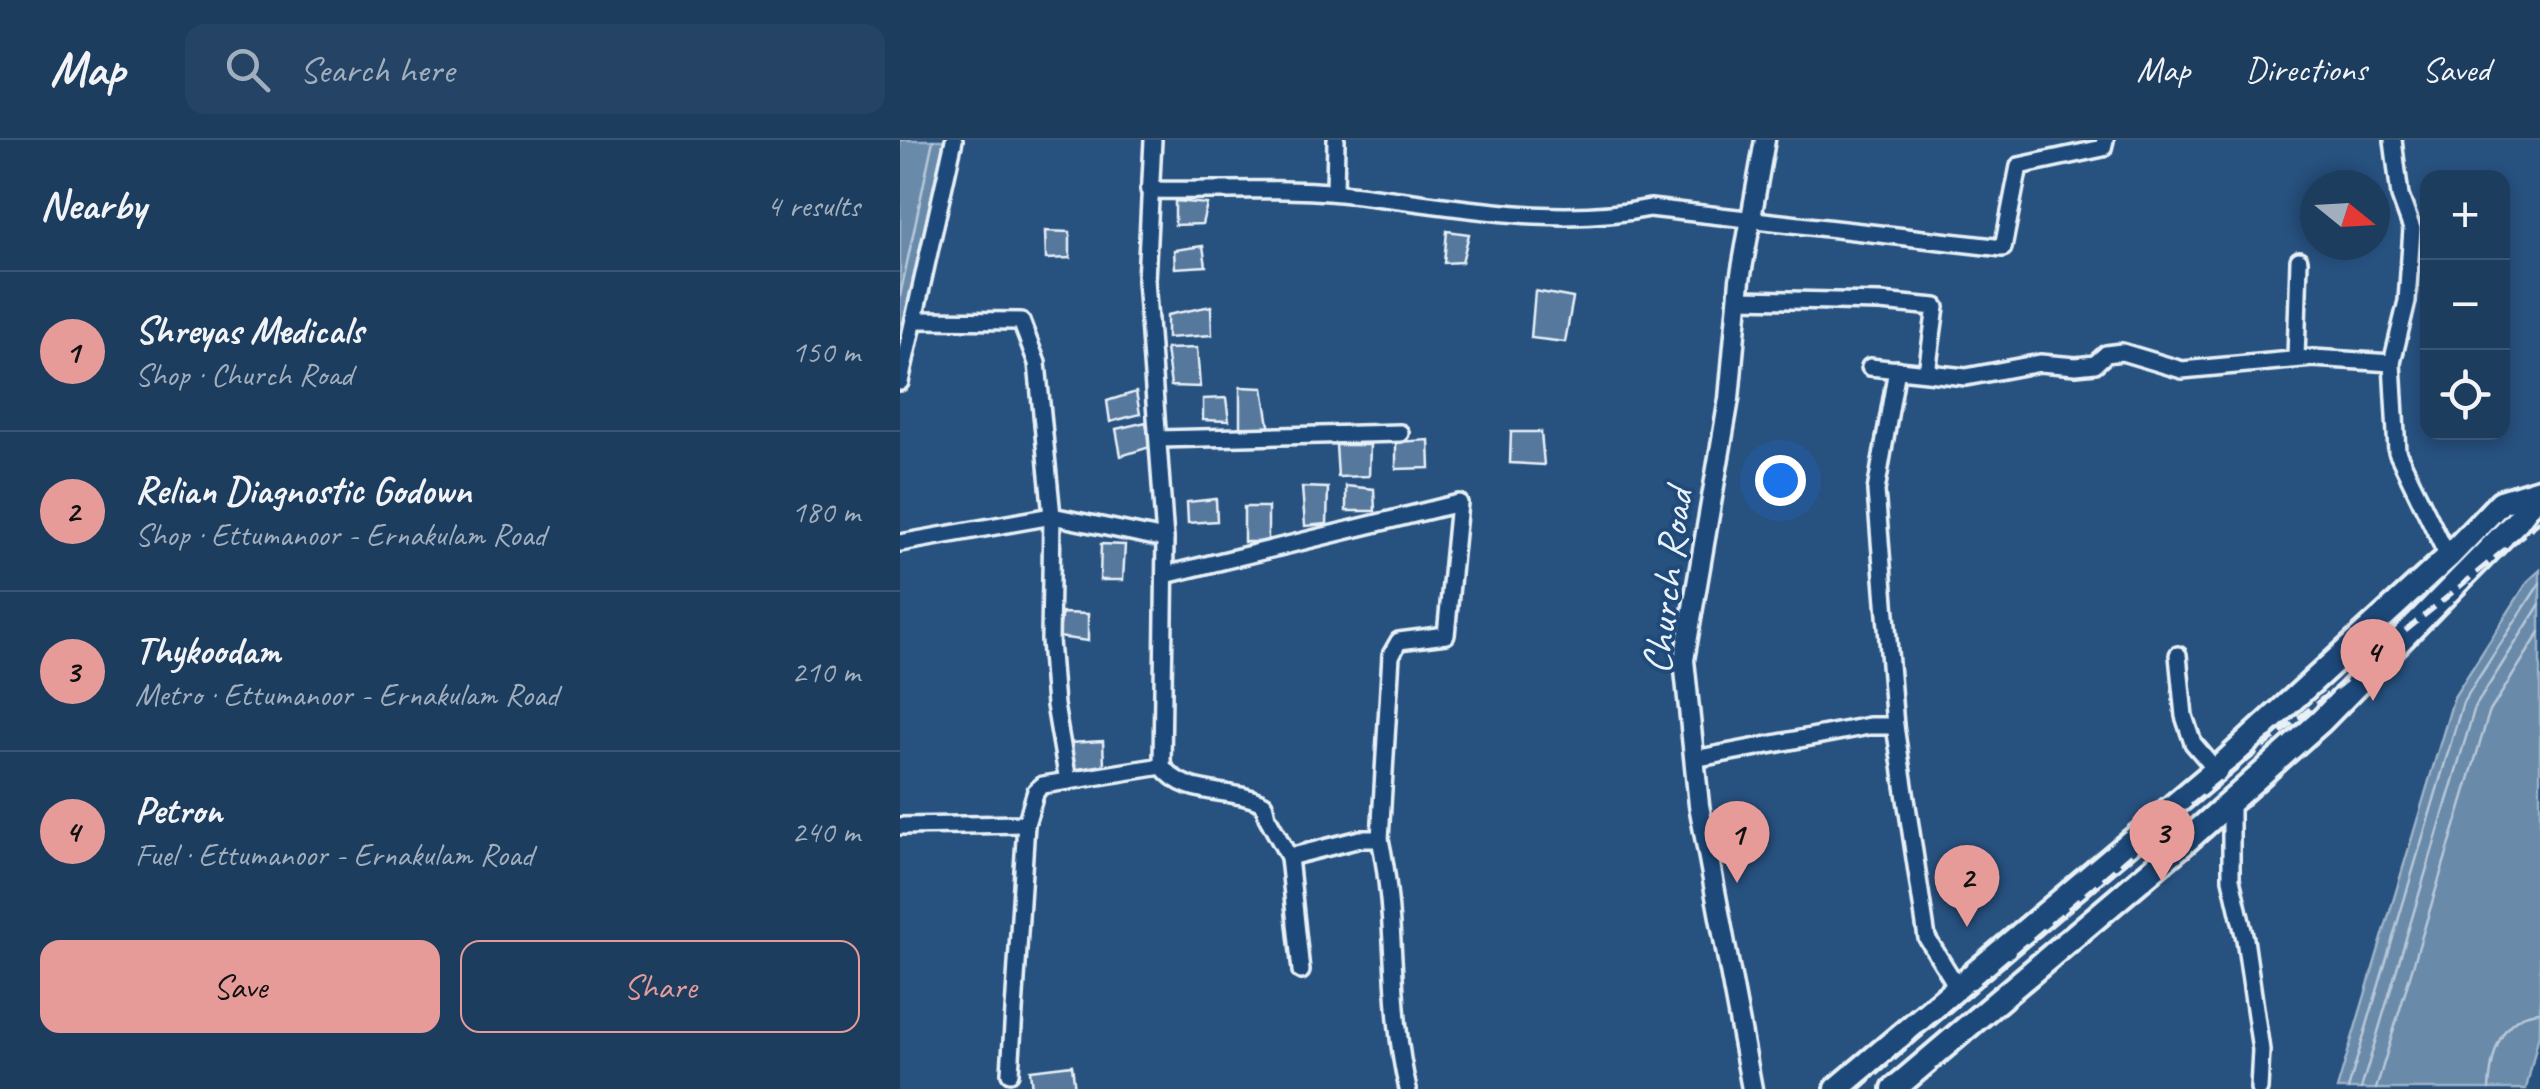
<!DOCTYPE html>
<html lang="en">
<head>
<meta charset="utf-8">
<style>
  :root { --surface:#1d3d5f; --page:#254465; --text:#f1f3f6; --muted:#a0aebd; --line:#3b5674; --accent:#e69b98 }
  body { margin:0; font-family:Caveat,sans-serif; background:var(--page); color:var(--text) }
  .controls { position:absolute; right:30px; top:30px; display:grid; overflow:hidden; border-radius:20px; box-shadow:0 5px 15px #0003 }
  .controls button { width:90px; height:90px; display:grid; place-items:center; padding:0; border:0; border-bottom:2px solid var(--line); background:var(--surface); color:var(--text); font:50px sans-serif }
  .compass { position:absolute; left:1400px; top:30px; width:90px; height:90px; border-radius:50%; background:var(--surface); box-shadow:0 5px 15px #0003; rotate:108deg }
  .you { position:absolute; left:880px; top:340px; width:35px; height:35px; margin:-25px; border:8px solid #fff; border-radius:50%; background:#1a73e8; box-shadow:0 0 0 15px #1a73e833 }
  .badge { display:grid; place-items:center; width:65px; height:65px; border-radius:50%; background:var(--accent); color:#111; font-size:32px; font-weight:700 }
  .pin { position:absolute; translate:-50% -82px; filter:drop-shadow(0 2px 5px #0008) }
  .pin::after { content:''; position:absolute; top:52px; width:35px; height:30px; background:inherit; clip-path:polygon(0 0,100% 0,50% 100%) }
  .list { margin:0; padding:0; list-style:none }
  h2 { display:flex; justify-content:space-between; align-items:center; height:130px; margin:0; padding:0 40px; font-size:42px }
  h2 small { font-size:32px; font-weight:400; color:var(--muted) }
  .list li { display:grid; grid-template-columns:65px 1fr auto; gap:30px; align-items:center; box-sizing:border-box; height:160px; padding:0 40px; border-top:2px solid var(--line) }
  .list b { display:block; font-size:38px; white-space:nowrap }
  .list p { margin:0; font-size:32px; white-space:nowrap; color:var(--muted) }
  .list em { font-size:32px; font-style:normal; color:var(--muted) }
  .actions { display:flex; gap:20px; padding:30px 40px }
  .actions a { flex:1; padding:22px 0; border:2px solid var(--accent); border-radius:20px; text-align:center; font-size:35px; color:var(--accent) }
  .actions .main { background:var(--accent); color:#111 }
  .icon { flex:none; width:55px; height:55px; fill:none; stroke:currentColor; stroke-width:2; stroke-linecap:round; stroke-linejoin:round }
  .map { position:relative; flex:none; width:1640px; height:949px; overflow:hidden }
  header { display:flex; align-items:center; gap:60px; box-sizing:border-box; height:140px; padding:0 50px; background:var(--surface); border-bottom:2px solid var(--line) }
  header strong { font-size:48px }
  nav { display:flex; gap:55px; margin-inline-start:auto; font-size:35px }
  .search { width:700px; height:90px; background:var(--page); display:flex; align-items:center; gap:25px; box-sizing:border-box; padding:0 35px; border-radius:20px; color:var(--muted); font-size:38px }
  main { display:flex }
  aside { flex:1; background:var(--surface) }
  .map>svg:first-child { display:block }
</style>
</head>
<body>
<header>
<strong>Map</strong>
<div class="search"><svg class="icon" aria-label="search" viewBox="0 0 24 24"><circle cx="10" cy="10" r="6"/><path d="M15 15l6 6"/></svg>Search here</div>
<nav><a>Map</a><a>Directions</a><a>Saved</a></nav>
</header>
<main>
<aside>
<h2>Nearby<small>4 results</small></h2>
<ul class="list">
<li><span class="badge">1</span><div><b>Shreyas Medicals</b><p>Shop · Church Road</p></div><em>150 m</em></li>
<li><span class="badge">2</span><div><b>Relian Diagnostic Godown</b><p>Shop · Ettumanoor - Ernakulam Road</p></div><em>180 m</em></li>
<li><span class="badge">3</span><div><b>Thykoodam</b><p>Metro · Ettumanoor - Ernakulam Road</p></div><em>210 m</em></li>
<li><span class="badge">4</span><div><b>Petron</b><p>Fuel · Ettumanoor - Ernakulam Road</p></div><em>240 m</em></li>
</ul>
<div class="actions"><a class="main">Save</a><a>Share</a></div>
</aside>
<div class="map">
<svg width="1640" height="949" viewBox="0 0 1640 949">
  <rect width="100%" height="100%" fill="#27517f"/>
  <filter id="ink" filterUnits="userSpaceOnUse"><feTurbulence type="fractalNoise" baseFrequency=".01" numOctaves="2"/><feDisplacementMap in="SourceGraphic" scale="20" xChannelSelector="R" yChannelSelector="G"/><feConvolveMatrix kernelMatrix="1 2 1 2 8 2 1 2 1" color-interpolation-filters="sRGB"/></filter>
  <g filter="url(#ink)">
    <g fill="#6b8aaa" stroke="#9db3c9" stroke-width="2.5">
      <path d="M 0,0 L 44,0 L 0,199 Z"/>
      <path d="M 1640,430 L 1640,890 L 1626,949 L 1437,949 L 1554,557 L 1628,441 Z"/>
    </g>
    <g fill="none" stroke-linecap="round" stroke-linejoin="round">
      <g stroke="#b6c8d9" stroke-width="2.5">
        <path d="M 0,156 L 33,0"/>
        <path d="M 1448,949 L 1563,562 L 1640,443"/>
        <path d="M 1461,949 L 1575,567 L 1640,464"/>
        <path d="M 1476,949 L 1589,573 L 1640,492"/>
        <path d="M 1589,949 C 1591,915 1600,874 1640,872"/>
      </g>
    </g>
    <g fill="#57789d" stroke="#e8f1f8" stroke-width="2.5">
      <path d="M 275,61 L 307,64 L 302,84 L 275,85 Z"/>
      <path d="M 145,91 L 170,92 L 170,118 L 146,119 Z"/>
      <path d="M 547,91 L 569,94 L 562,122 L 544,123 Z"/>
      <path d="M 303,106 L 306,126 L 275,128 L 274,110 Z"/>
      <path d="M 635,151 L 673,158 L 665,202 L 631,198 Z"/>
      <path d="M 311,166 L 312,195 L 267,198 L 267,175 Z"/>
      <path d="M 297,208 L 300,247 L 271,246 L 266,209 Z"/>
      <path d="M 340,247 L 363,248 L 370,291 L 340,287 Z"/>
      <path d="M 236,252 L 240,274 L 210,282 L 207,261 Z"/>
      <path d="M 326,258 L 329,281 L 303,280 L 303,259 Z"/>
      <path d="M 246,282 L 250,307 L 221,316 L 216,289 Z"/>
      <path d="M 611,292 L 641,292 L 644,325 L 610,323 Z"/>
      <path d="M 529,300 L 530,328 L 496,329 L 496,302 Z"/>
      <path d="M 436,305 L 470,305 L 469,336 L 438,337 Z"/>
      <path d="M 446,346 L 474,349 L 475,371 L 446,371 Z"/>
      <path d="M 402,347 L 428,348 L 427,384 L 405,386 Z"/>
      <path d="M 316,359 L 317,381 L 288,383 L 287,362 Z"/>
      <rect x="344" y="367" width="24" height="35"/>
      <path d="M 201,404 L 225,405 L 223,440 L 200,440 Z"/>
      <path d="M 162,473 L 188,474 L 188,501 L 158,497 Z"/>
      <path d="M 203,601 L 204,625 L 171,630 L 169,603 Z"/>
      <path d="M 172,925 L 175,949 L 132,949 L 130,930 Z"/>
    </g>
    <g fill="none" stroke-linecap="round" stroke-linejoin="round">
      <g stroke="#e8f1f8" stroke-width="22">
        <g id="minor">
          <path d="M 253,0 L 246,140 L 265,399 L 262,626 C 286,659 330,646 364,664 L 367,677 L 389,717 L 460,699 L 480,699 C 498,781 488,867 508,949"/>
          <path d="M 1493,0 L 1500,56 L 1512,89 L 1507,161 L 1492,223 L 1497,312 L 1548,417"/>
          <path d="M 249,50 C 312,51 377,47 440,53 C 543,63 649,89 750,68 L 1103,108 L 1119,26 L 1203,8 L 1205,0"/>
          <path d="M 435,52 L 436,0"/>
          <path d="M 838,159 L 980,162 L 1036,167 L 1027,232"/>
          <path d="M 14,180 L 121,181 L 137,223 L 152,376 L 150,500 L 155,565 L 168,641"/>
          <path d="M 1396,219 L 1399,120"/>
          <path d="M 970,227 L 1066,237 L 1140,223 L 1176,226 L 1195,224 L 1206,214 L 1222,212 L 1282,230 L 1413,218 L 1492,223"/>
          <path d="M 997,229 L 976,351 L 995,586 L 1027,798 L 1058,848"/>
          <path d="M 0,242 L 54,0"/>
          <path d="M 259,299 L 500,293"/>
          <path d="M 0,403 L 152,376 L 265,399"/>
          <path d="M 265,435 L 559,363 L 546,495 L 499,501 L 491,515 L 480,699"/>
          <path d="M 1278,515 L 1284,576 L 1293,603 L 1316,630"/>
          <path d="M 794,619 L 969,586 L 995,586"/>
          <path d="M 1331,662 L 1331,739 L 1345,799 L 1361,910 L 1359,949"/>
          <path d="M 0,686 L 126,684 L 136,651 L 143,645 L 262,626"/>
          <path d="M 389,717 L 401,831"/>
          <path d="M 110,933 L 126,684"/>
        </g>
      </g>
      <g stroke="#e8f1f8" stroke-width="25">
        <path id="tertiary" d="M 852,949 L 799,665 L 784,520 L 829,259 L 840,140 L 865,0"/>
      </g>
      <g stroke="#e8f1f8" stroke-width="30">
        <g id="primary">
          <path d="M 937,949 L 1316,630 L 1548,417 L 1601,362 L 1640,350"/>
          <path d="M 994,949 L 1284,703 L 1421,581 L 1617,381 L 1640,351"/>
        </g>
      </g>
      <use href="#minor" stroke="#1f4a7a" stroke-width="15"/>
      <use href="#tertiary" stroke="#1f4a7a" stroke-width="18"/>
      <use href="#primary" stroke="#1f4a7a" stroke-width="22"/>
      <path stroke="#e8f1f8" stroke-width="5" stroke-dasharray="15 8" stroke-linecap="butt" d="M 959,949 L 1236,711 L 1640,381"/>
    </g>
  </g>
  <g text-anchor="middle" stroke-width="8" stroke-linejoin="round" paint-order="stroke">
    <g font-size="42" fill="#e8f1f8" stroke="#1f4a7a">
      <text transform="translate(766 441) rotate(-83)" y="15">Church Road</text>
    </g>
  </g>
</svg>
<div class="controls">
<button>+</button>
<button>−</button>
<button><svg class="icon" aria-label="locate" viewBox="0 0 24 24"><circle cx="12" cy="12" r="6"/><path d="M12 2v4M12 18v4M2 12h4M18 12h4"/></svg></button>
</div>
<svg class="compass" viewBox="-18 -18 36 36"><path d="M0-13l5 13h-10z" fill="#e53935"/><path d="M0 13l5-13h-10z" fill="#a0aebd"/></svg>
<div class="you"></div>
<div class="pin badge" style="left:837px;top:743px">1</div>
<div class="pin badge" style="left:1067px;top:787px">2</div>
<div class="pin badge" style="left:1262px;top:742px">3</div>
<div class="pin badge" style="left:1473px;top:561px">4</div>
</div>
</main>
</body>
</html>
